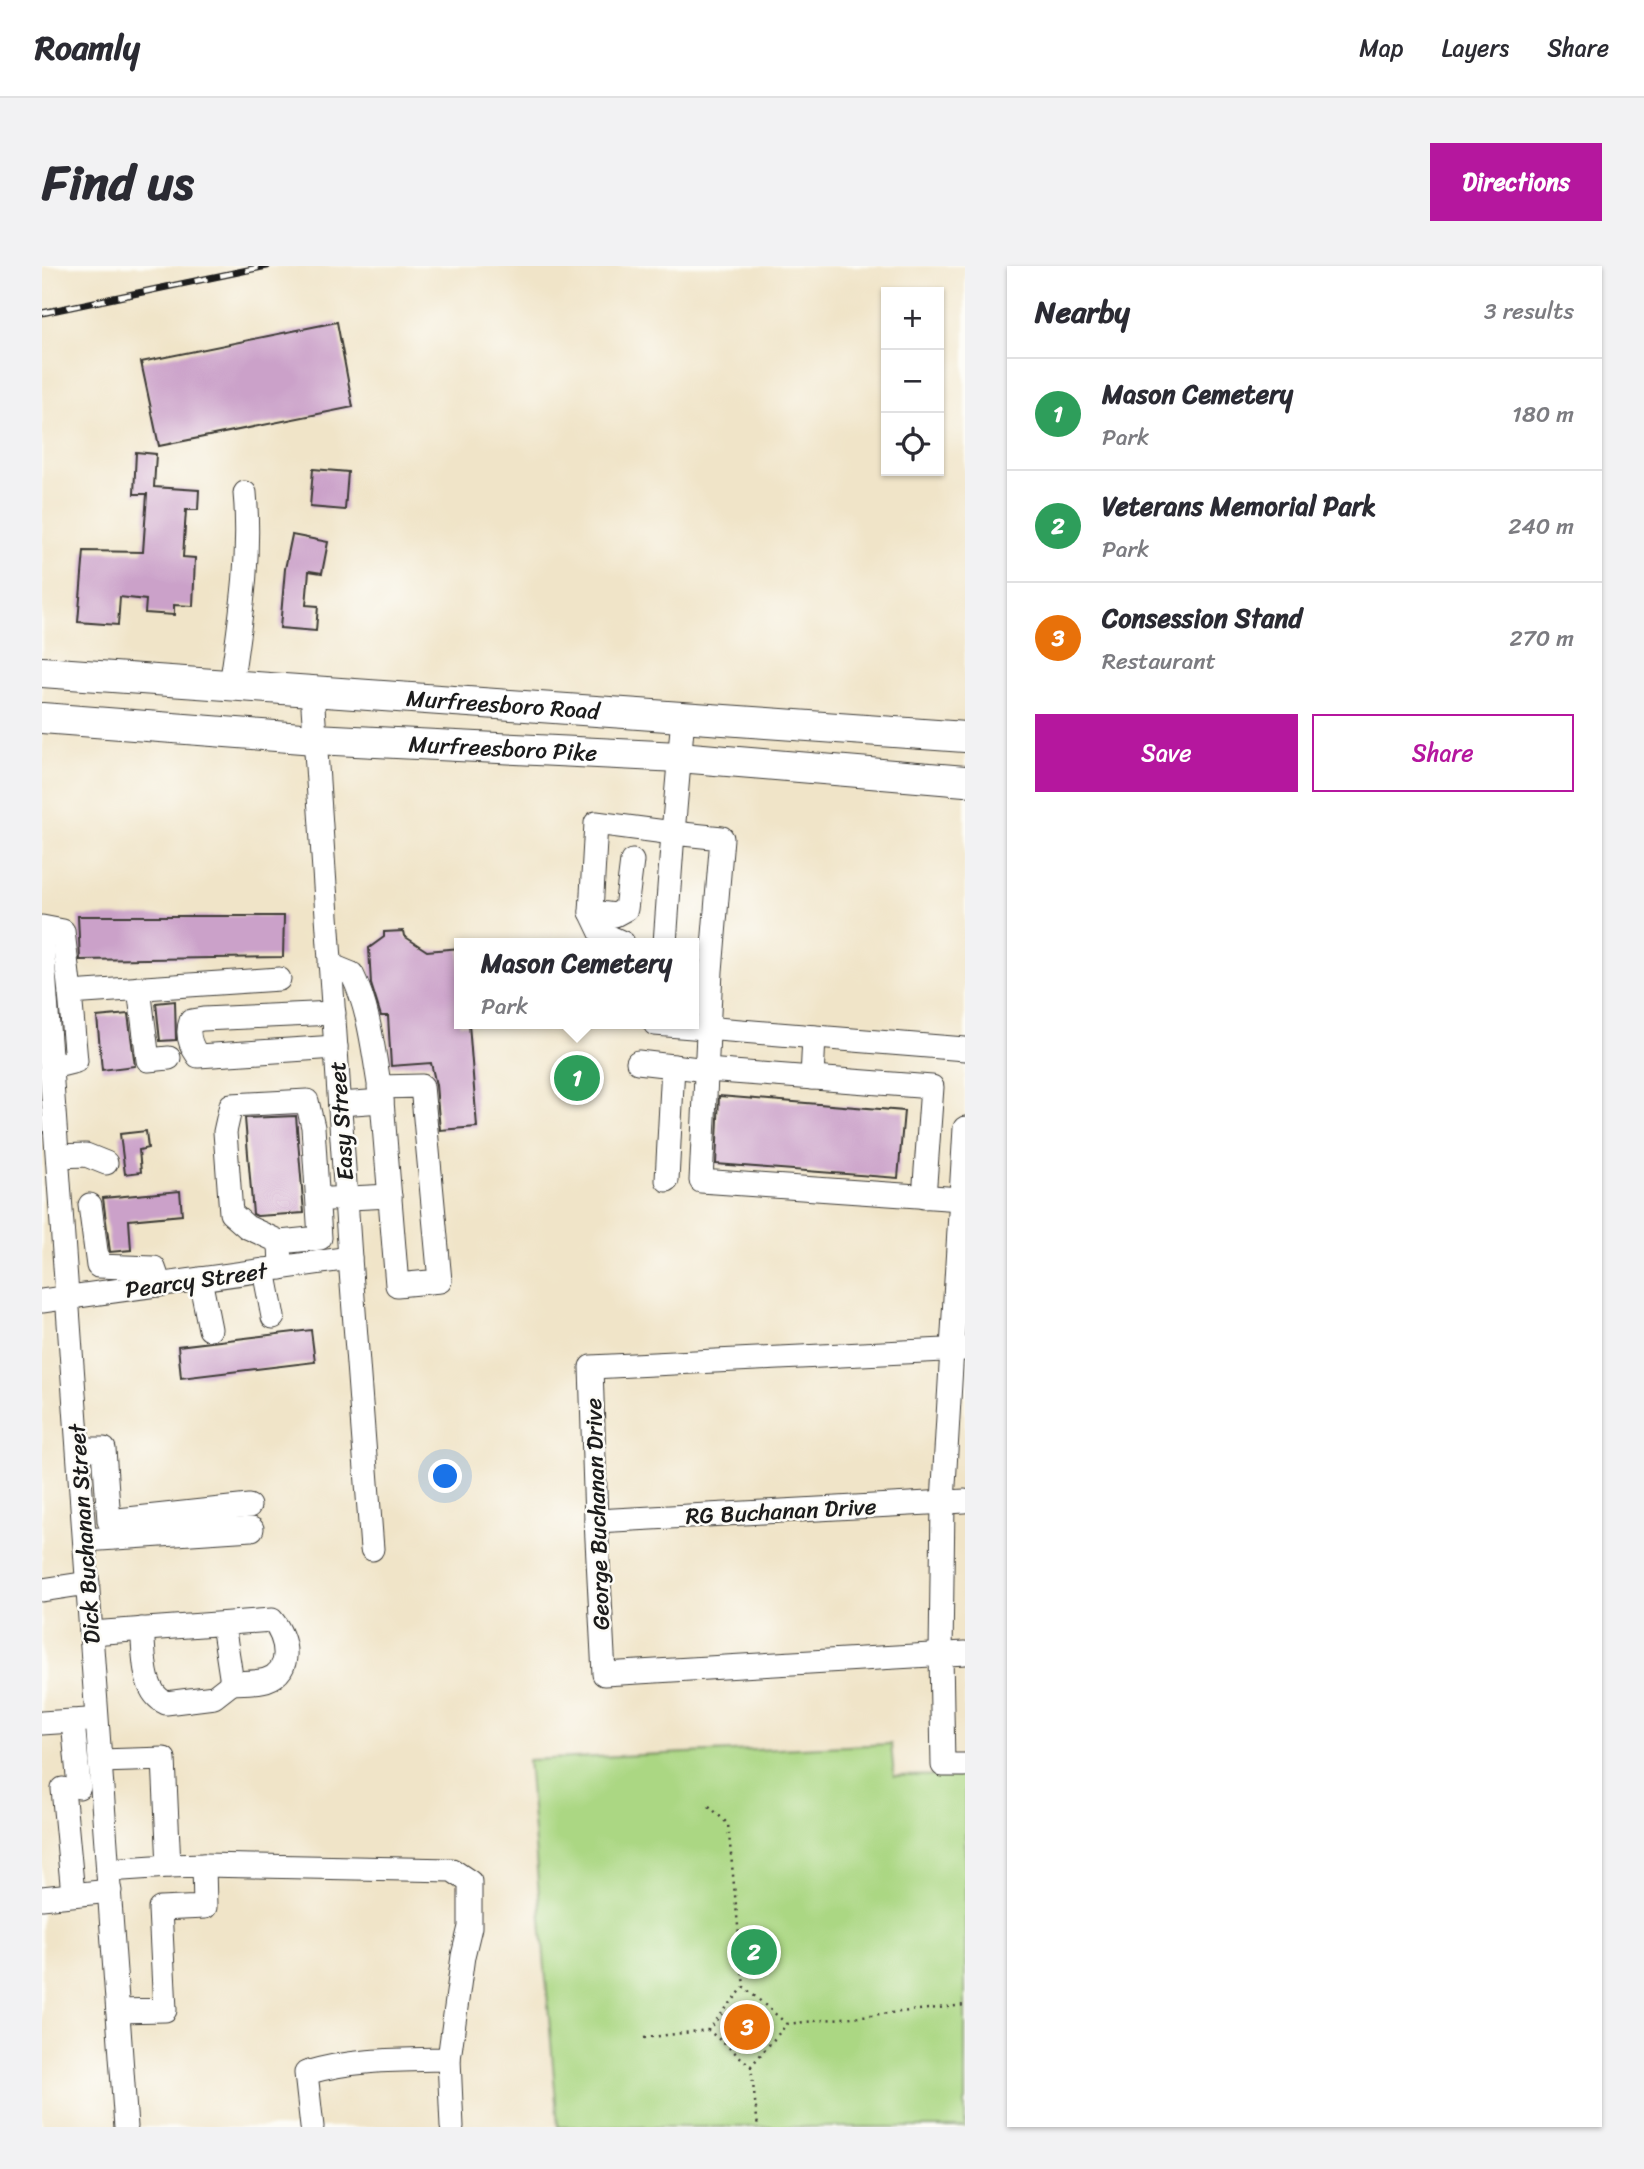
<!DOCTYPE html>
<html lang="en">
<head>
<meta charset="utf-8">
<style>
  :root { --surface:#fff; --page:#f2f2f3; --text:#2b2b33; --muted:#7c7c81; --line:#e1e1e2; --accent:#b5179e }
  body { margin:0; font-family:Sriracha,sans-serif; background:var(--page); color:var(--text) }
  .controls { position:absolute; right:21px; top:21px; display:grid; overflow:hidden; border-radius:0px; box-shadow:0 2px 5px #0004 }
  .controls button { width:63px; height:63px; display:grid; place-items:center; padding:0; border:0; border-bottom:2px solid var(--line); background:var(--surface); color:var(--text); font:35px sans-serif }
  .you { position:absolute; left:404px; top:1211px; width:24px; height:24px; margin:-18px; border:5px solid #fff; border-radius:50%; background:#1a73e8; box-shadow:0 0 0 10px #1a73e833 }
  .badge { display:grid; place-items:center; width:46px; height:46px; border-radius:50%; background:var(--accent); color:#fff; font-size:23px; font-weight:700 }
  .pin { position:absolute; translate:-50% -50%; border:4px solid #fff; box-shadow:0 2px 7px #0006 }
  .popup { position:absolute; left:412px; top:672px; width:245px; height:91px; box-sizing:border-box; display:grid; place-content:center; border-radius:0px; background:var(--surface); filter:drop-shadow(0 2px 5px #0005); font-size:23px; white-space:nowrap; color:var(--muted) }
  .popup b { font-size:26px; color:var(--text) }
  .popup::after { content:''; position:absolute; left:50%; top:100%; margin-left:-14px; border:14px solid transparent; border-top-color:var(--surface) }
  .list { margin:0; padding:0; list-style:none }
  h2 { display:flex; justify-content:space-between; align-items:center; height:91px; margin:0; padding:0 28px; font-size:30px }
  h2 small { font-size:23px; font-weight:400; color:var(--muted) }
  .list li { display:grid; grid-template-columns:46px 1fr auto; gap:21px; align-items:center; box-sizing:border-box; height:112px; padding:0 28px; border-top:2px solid var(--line) }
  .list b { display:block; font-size:26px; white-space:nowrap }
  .list p { margin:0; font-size:23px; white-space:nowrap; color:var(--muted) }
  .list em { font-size:23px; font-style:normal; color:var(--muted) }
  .actions { display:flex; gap:14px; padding:21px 28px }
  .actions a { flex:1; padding:16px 0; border:2px solid var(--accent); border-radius:0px; text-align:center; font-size:24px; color:var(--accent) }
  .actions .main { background:var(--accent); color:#fff }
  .icon { flex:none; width:38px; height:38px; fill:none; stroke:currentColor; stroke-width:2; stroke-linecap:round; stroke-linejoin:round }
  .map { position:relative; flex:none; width:923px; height:1861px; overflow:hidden; border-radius:0px }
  header { display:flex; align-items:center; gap:42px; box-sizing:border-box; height:98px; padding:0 35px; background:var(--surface); border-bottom:2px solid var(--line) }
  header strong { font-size:33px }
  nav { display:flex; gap:38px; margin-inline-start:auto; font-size:24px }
  .intro { display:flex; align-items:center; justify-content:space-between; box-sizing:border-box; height:168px; padding:0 42px }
  h1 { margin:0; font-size:49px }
  .button { padding:18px 32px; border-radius:0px; background:var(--accent); color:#fff; font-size:24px; font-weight:700 }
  main { display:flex; gap:42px; padding:0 42px }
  aside { flex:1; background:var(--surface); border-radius:0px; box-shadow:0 2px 5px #0004 }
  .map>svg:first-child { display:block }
</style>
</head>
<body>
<header>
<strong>Roamly</strong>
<nav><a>Map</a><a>Layers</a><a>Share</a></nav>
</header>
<div class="intro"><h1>Find us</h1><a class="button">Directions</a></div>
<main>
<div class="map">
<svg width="923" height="1861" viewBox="0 0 923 1861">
  <rect width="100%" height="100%" fill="#fdfcf7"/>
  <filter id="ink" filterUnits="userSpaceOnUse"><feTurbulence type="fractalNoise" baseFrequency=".0143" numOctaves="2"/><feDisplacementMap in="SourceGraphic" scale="14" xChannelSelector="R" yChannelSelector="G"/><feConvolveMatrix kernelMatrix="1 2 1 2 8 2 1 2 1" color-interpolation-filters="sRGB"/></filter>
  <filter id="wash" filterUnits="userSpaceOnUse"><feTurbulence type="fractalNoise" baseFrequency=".00686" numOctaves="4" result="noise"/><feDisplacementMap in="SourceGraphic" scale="28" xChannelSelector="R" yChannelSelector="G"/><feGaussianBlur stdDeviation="1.57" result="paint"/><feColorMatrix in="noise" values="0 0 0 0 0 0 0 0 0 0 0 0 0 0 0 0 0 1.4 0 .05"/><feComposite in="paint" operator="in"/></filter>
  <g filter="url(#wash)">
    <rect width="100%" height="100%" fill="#f0e4c8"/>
    <path fill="#abd783" stroke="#647a50" stroke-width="2" d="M 849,1478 L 852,1510 L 923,1509 L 923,1861 L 516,1861 L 486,1494 Z"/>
    <g id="blocks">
      <g fill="#cba1c9">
        <path d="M 295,56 L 311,141 L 117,180 L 99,96 Z"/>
        <path d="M 94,186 L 114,188 L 112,221 L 157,224 L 156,244 L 144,244 L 141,291 L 153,292 L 151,340 L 132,339 L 132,349 L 103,347 L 104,334 L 78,331 L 76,359 L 36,356 L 42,285 L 101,286 L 105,228 L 92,228 Z"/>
        <path d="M 271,203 L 306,206 L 303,244 L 268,241 Z"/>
        <path d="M 250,269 L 286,276 L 280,307 L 267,305 L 264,339 L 276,340 L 274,365 L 238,362 L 243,303 Z"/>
        <path d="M 36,650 L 242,650 L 241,691 L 38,694 Z"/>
        <path d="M 361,665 L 362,670 L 385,685 L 418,682 L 418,758 L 427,758 L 435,861 L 398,864 L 394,819 L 389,797 L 349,800 L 346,750 L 339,750 L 329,718 L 327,682 L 342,671 L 342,666 Z"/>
        <path d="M 133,735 L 134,774 L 118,775 L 114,737 Z"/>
        <path d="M 86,748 L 93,800 L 60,804 L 55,751 Z"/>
        <path d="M 677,830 L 862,845 L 856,912 L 674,898 Z"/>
        <path d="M 254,850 L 262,947 L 215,950 L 211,948 L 203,852 Z"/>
        <path d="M 104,865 L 106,882 L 97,884 L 99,906 L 83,908 L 78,868 Z"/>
        <path d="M 138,925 L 140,949 L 87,954 L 89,984 L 68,986 L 61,932 Z"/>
        <path d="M 269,1064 L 273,1096 L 139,1112 L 136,1080 Z"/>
        <path d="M 702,1738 L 727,1759 L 707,1783 L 682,1762 Z"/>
      </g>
    </g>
  </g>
  <g filter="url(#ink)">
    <use href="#blocks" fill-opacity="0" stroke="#3c3a36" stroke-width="2"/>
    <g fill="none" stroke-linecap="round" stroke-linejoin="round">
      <g stroke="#3c3a36" stroke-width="25">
        <g id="minor">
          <path d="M 189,420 C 198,355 209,292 203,227"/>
          <path d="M 270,426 L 308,992 L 330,1283"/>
          <path d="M 549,646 L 573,649 L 584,643 L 590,595"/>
          <path d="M 0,661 L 21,665 L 28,727 L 237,713"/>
          <path d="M 0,676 L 84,1861"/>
          <path d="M 581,677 L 559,667 L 549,646 L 554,557 L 631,567 L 641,451"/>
          <path d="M 623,677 L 631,567 L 680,572 L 669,705 L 659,915 L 919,933"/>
          <path d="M 288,699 L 310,708 C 329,746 332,793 340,835 L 355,1019 L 398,1015 L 380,820 L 337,821"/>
          <path d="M 97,722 L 106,794 L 127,792"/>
          <path d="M 292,747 L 161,753 L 149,755 C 144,768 148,779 156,790 L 294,781"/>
          <path d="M 613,758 L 923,783"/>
          <path d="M 596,796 L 665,804 L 890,821 L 882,931"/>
          <path d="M 10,801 L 34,795 L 28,727"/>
          <path d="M 770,812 L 772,771"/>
          <path d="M 298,838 L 340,835"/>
          <path d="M 923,862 L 901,1236 L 899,1388 L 901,1499 L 923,1499"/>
          <path d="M 16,890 L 44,889 L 64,897"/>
          <path d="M 625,914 L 631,800"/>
          <path d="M 288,933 L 348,930"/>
          <path d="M 48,939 L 56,1000 L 112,1002 L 118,1019"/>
          <path d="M 238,976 L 205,961 L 189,947 L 183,866 L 189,839 L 265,835 L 271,861 L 278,972 L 238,976 L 239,1002"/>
          <path d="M 222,1004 L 231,1051"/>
          <path d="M 158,1013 L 168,1063"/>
          <path d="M 0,1035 L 308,992"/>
          <path d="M 923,1083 L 549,1101 L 554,1255 L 562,1408 L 923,1387"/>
          <path d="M 37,1183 L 62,1183 L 67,1255 L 207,1240"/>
          <path d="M 554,1255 L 923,1235"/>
          <path d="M 43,1274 L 210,1263"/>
          <path d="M 0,1324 L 46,1317"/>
          <path d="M 100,1363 C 103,1386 99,1426 124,1437 L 172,1431 L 190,1417"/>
          <path d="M 49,1367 L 230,1354 C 245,1372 252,1405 224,1414 C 214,1417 201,1416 190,1417 L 181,1358"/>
          <path d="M 31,1455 L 37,1521"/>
          <path d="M 0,1457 L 45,1454"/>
          <path d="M 58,1495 L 122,1493 L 127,1600 L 66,1604"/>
          <path d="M 21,1523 L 31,1628"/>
          <path d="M 162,1599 L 410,1604 L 428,1616 L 428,1661 L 421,1690 L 407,1793"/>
          <path d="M 0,1632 L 68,1625"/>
          <path d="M 76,1745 L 123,1744 L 118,1643 L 163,1641 L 162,1599 L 127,1600"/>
          <path d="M 270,1861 L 264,1807 C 310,1793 359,1794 407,1793 L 410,1861"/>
        </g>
      </g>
      <g stroke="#3c3a36" stroke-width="32">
        <g id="major">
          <path id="s1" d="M 0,406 L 923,471"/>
          <path id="s2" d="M 0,452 L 273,473 L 637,491 L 923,515"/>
        </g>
      </g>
      <g stroke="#3c3a36" stroke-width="2.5" stroke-dasharray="2 5" stroke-linecap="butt">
        <path d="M 667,1540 L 686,1558 L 702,1721"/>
        <path d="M 745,1758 L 702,1721 L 666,1764 L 709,1800 L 745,1758 L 923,1739"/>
        <path d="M 602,1772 L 665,1764"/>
        <path d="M 709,1800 L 716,1861"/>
      </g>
      <use href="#minor" stroke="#fff" stroke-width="23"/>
      <use href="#major" stroke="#fff" stroke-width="30"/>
      <g stroke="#1c1c1c" stroke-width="7">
        <path id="rail" d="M 0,47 L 225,0"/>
      </g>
      <use href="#rail" stroke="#fdfcf7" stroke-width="4.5" stroke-dasharray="13" stroke-linecap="butt"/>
    </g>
  </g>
  <g text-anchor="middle" stroke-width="5" stroke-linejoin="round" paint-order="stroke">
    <g font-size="23" fill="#1c1c1c" stroke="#fdfcf7">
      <text dy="8" stroke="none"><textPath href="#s1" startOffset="462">Murfreesboro Road</textPath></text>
      <text dy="8" stroke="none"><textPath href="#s2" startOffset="462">Murfreesboro Pike</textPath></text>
      <text transform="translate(299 855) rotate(-94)" y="8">Easy Street</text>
      <text transform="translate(154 1014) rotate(-8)" y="8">Pearcy Street</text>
      <text transform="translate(739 1245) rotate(-3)" y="8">RG Buchanan Drive</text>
      <text transform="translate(555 1248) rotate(-92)" y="8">George Buchanan Drive</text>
      <text transform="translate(42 1268) rotate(-94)" y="8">Dick Buchanan Street</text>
    </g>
  </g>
</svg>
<div class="controls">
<button>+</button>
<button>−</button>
<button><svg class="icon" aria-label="locate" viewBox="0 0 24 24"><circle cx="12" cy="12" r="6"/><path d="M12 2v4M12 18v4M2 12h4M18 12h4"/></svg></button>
</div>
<div class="you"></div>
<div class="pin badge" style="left:535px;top:812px;background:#2e9e5b">1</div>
<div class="popup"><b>Mason Cemetery</b>Park</div>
<div class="pin badge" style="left:712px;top:1686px;background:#2e9e5b">2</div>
<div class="pin badge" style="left:705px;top:1761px;background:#e8710a">3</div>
</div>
<aside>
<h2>Nearby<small>3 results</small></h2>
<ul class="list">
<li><span class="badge" style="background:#2e9e5b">1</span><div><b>Mason Cemetery</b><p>Park</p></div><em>180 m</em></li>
<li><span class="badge" style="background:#2e9e5b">2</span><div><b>Veterans Memorial Park</b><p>Park</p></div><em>240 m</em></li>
<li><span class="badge" style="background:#e8710a">3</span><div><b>Consession Stand</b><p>Restaurant</p></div><em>270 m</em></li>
</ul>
<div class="actions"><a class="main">Save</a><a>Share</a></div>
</aside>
</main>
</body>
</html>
